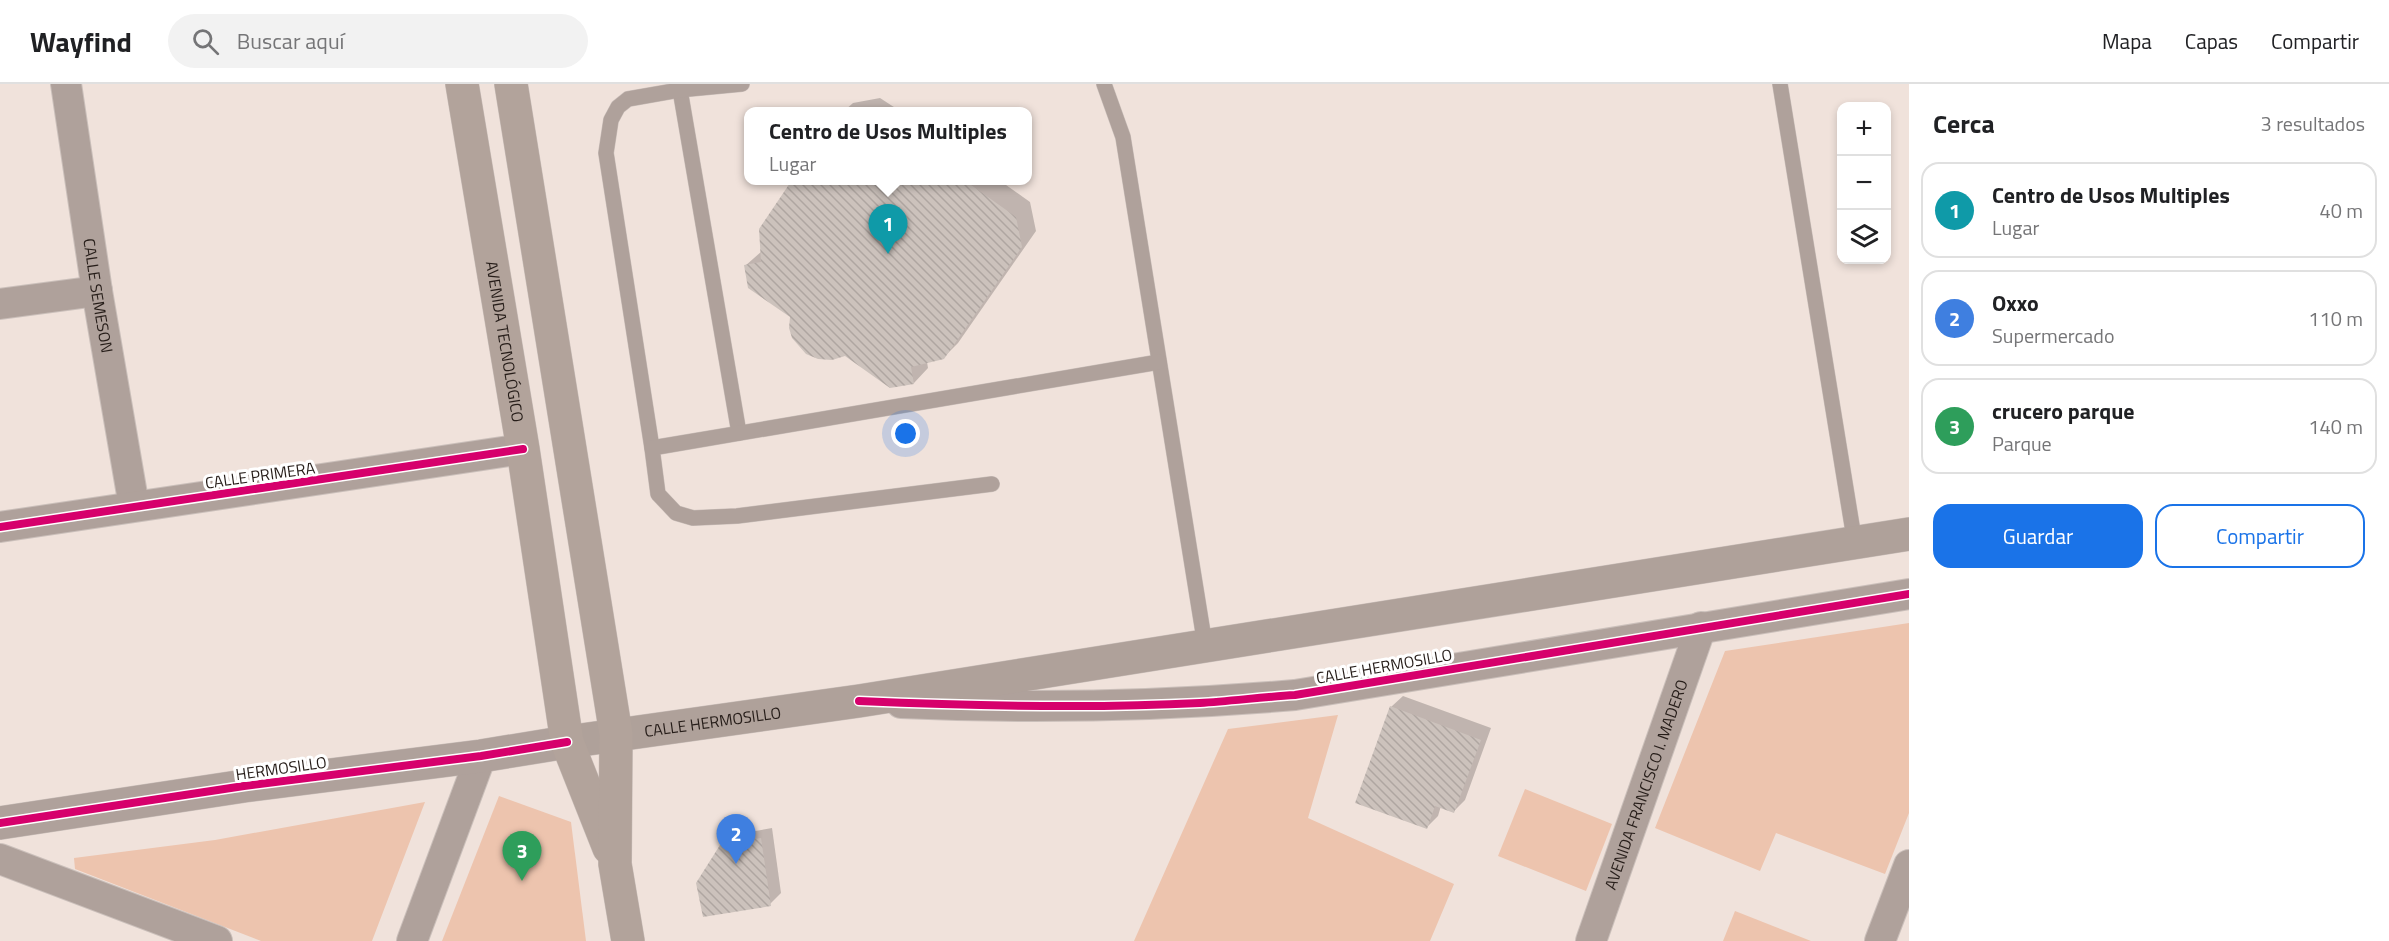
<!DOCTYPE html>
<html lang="es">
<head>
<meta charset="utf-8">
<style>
  :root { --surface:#fff; --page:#f2f2f2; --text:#202124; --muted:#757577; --line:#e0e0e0; --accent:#1a73e8 }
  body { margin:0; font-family:"Titillium Web",sans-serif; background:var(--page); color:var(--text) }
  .controls { position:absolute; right:18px; top:18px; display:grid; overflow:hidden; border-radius:12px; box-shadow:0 3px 9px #0003 }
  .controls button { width:54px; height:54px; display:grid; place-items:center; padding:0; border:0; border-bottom:2px solid var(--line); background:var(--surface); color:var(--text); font:30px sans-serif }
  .you { position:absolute; left:906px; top:350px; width:21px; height:21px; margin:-15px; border:4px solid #fff; border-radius:50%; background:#1a73e8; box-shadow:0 0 0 9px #1a73e833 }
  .badge { display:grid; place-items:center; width:39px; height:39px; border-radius:50%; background:var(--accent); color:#fff; font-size:20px; font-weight:700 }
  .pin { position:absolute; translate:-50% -50px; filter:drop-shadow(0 2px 3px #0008) }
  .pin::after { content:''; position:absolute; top:32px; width:21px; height:18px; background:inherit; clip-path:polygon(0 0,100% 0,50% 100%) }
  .popup { position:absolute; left:744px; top:23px; width:288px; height:78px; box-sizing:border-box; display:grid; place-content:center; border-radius:12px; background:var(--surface); filter:drop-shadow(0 2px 4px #0005); font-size:20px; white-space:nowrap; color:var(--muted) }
  .popup b { font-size:22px; color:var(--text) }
  .popup::after { content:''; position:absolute; left:50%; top:100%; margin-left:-12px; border:12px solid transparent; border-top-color:var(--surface) }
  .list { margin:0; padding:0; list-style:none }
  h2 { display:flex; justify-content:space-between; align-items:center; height:78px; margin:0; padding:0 24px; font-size:26px }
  h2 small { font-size:20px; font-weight:400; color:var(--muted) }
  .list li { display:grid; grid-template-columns:39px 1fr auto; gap:18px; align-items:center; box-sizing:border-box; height:96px; margin:0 12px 12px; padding:0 12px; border:2px solid var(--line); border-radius:18px }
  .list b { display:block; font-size:22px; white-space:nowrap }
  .list p { margin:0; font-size:20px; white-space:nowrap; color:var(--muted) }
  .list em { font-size:20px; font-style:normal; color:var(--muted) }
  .actions { display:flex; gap:12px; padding:18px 24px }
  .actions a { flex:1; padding:14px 0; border:2px solid var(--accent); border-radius:18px; text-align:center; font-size:21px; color:var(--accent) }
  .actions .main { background:var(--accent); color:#fff }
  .icon { flex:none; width:33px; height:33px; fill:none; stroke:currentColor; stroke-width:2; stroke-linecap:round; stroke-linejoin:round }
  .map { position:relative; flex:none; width:1909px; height:857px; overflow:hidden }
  header { display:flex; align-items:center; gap:36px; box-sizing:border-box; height:84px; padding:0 30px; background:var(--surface); border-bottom:2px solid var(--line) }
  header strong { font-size:28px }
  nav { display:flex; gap:33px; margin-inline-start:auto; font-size:21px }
  .search { width:420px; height:54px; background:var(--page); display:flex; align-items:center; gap:15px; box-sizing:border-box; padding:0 21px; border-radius:33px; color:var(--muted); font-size:22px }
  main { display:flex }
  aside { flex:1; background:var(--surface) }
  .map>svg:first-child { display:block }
</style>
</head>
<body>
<header>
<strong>Wayfind</strong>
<div class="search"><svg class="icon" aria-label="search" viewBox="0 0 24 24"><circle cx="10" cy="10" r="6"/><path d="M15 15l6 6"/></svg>Buscar aquí</div>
<nav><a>Mapa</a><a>Capas</a><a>Compartir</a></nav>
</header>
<main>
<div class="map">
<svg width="1909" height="857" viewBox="0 0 1909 857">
  <defs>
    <pattern id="building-back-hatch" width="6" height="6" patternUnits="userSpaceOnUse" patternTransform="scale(1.5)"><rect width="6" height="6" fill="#ccc2bc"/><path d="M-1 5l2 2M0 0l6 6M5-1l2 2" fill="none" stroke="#afa6a1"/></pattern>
  </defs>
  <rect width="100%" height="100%" fill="#f0e2db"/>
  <g fill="#edc4ae">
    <path d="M 1909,539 L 1909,729 L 1885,790 L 1776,749 L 1760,787 L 1655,744 L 1725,567 Z"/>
    <path d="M 1338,631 L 1308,734 L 1454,800 L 1430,857 L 1134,857 L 1228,645 Z"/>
    <path d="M 1525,705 L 1612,740 L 1586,807 L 1498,772 Z"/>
    <path d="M 499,712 L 571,738 L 586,857 L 442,857 Z"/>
    <path d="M 425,718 L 372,857 L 261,857 L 75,785 L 74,774 L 215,756 Z"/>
    <path d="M 1735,827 L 1811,857 L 1723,857 Z"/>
  </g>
  <g fill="#0003">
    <path d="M 880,14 L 900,27 L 844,27 L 853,19 Z"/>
    <path d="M 794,96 L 999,96 L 1030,118 L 1036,147 L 958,259 L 943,274 L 927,278 L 928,284 L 914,299 L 791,232 L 745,182 L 762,167 Z"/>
    <path d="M 1403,612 L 1491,644 L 1465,716 L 1454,727 L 1441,722 L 1438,732 L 1427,743 L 1391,623 Z"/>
    <path d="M 772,744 L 781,809 L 770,820 L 721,762 L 733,751 Z"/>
  </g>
  <g fill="url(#building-back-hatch)">
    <path d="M 792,96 L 964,96 L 1016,133 L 1022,163 L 944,275 L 911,283 L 914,300 L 890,304 L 845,272 L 832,276 L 818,275 L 806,270 L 792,254 L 789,244 L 790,233 L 748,204 L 744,181 L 761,178 L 759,145 Z"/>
    <path d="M 1390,622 L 1481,656 L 1454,729 L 1435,722 L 1427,745 L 1355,719 Z"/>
    <path d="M 761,754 L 771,822 L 703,833 L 696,799 L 720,761 Z"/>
  </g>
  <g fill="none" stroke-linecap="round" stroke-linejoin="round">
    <g stroke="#cabfba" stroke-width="16">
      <g id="service">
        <path d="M 679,0 L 739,349"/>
        <path d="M 1104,0 L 1123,53 L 1205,561"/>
        <path d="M 1780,0 L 1855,460"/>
        <path d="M 652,364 L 606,69 L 611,36 L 618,23 L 628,15 L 679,6 L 742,0"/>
        <path d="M 992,400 L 737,432 L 693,434 L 676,429 L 658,410 L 652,364 L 1159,278"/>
      </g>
    </g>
    <g stroke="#cabfba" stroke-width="32">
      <g id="minor">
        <path id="s1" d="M 66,0 L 97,207 L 134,422"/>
        <path d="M 0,220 L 97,207"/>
        <path d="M 0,443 L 523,365"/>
        <path d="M 901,619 C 1032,625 1163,622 1295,611 L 1909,510"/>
        <path d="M 0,775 L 217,857"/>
        <path d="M 412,857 L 481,672"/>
        <path id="s2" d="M 1591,857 L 1701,543"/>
        <path d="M 1880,857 L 1909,781"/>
      </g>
    </g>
    <g stroke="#cabfba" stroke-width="34">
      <path id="tertiary" d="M 0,739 L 244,702 L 481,672 L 567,658"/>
    </g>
    <g stroke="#cabfba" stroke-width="34">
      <g id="secondary">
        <path id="s3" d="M 567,658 L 859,617 L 1909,450"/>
      </g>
    </g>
    <g stroke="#cabfba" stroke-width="34">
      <g id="primary">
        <path id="s4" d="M 462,0 L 523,365 L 567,658 L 609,764"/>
        <path d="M 511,0 L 616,650 L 615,780 L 628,857"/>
      </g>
    </g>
    <use href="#service" stroke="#afa19b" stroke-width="15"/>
    <use href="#minor" stroke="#afa19b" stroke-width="30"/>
    <use href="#tertiary" stroke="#afa19b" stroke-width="33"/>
    <use href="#secondary" stroke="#afa19a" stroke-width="33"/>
    <use href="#primary" stroke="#b2a39b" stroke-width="33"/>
    <g stroke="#fff" stroke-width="11">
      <g id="cycleway">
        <path d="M 0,443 L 523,365"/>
        <path d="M 859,617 C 972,622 1086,625 1200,619 C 1231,617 1263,613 1295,611 L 1909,510"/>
        <path d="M 0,739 L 244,702 L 481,672 L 567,658"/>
      </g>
    </g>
    <use href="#cycleway" stroke="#d6006c" stroke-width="8"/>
  </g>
  <g text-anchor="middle" stroke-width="6" stroke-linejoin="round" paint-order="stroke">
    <g font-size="16" fill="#261d19" stroke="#fff">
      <text dy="6" stroke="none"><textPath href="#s1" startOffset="214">CALLE SEMESON</textPath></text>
      <text dy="6" stroke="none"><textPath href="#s4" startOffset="261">AVENIDA TECNOLÓGICO</textPath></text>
      <text transform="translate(260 391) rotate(-8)" y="6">CALLE PRIMERA</text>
      <text transform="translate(1384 582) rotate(-10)" y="6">CALLE HERMOSILLO</text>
      <text dy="6" stroke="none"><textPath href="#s3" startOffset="147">CALLE HERMOSILLO</textPath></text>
      <text transform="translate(281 684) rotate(-8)" y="6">HERMOSILLO</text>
      <text dy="6" stroke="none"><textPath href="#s2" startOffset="166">AVENIDA FRANCISCO I. MADERO</textPath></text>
    </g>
  </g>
</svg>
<div class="controls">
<button>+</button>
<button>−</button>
<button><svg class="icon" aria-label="layers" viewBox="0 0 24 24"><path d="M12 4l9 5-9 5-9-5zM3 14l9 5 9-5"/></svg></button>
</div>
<div class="you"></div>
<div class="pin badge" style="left:888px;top:170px;background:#0f9aa8">1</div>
<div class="popup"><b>Centro de Usos Multiples</b>Lugar</div>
<div class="pin badge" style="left:736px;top:780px;background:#3f7fe0">2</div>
<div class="pin badge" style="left:522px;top:797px;background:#2e9e5b">3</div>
</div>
<aside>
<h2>Cerca<small>3 resultados</small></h2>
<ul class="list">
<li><span class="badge" style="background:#0f9aa8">1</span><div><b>Centro de Usos Multiples</b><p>Lugar</p></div><em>40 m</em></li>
<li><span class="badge" style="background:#3f7fe0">2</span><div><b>Oxxo</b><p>Supermercado</p></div><em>110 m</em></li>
<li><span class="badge" style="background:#2e9e5b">3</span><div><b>crucero parque</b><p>Parque</p></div><em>140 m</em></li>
</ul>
<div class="actions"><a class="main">Guardar</a><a>Compartir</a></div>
</aside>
</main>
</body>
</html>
